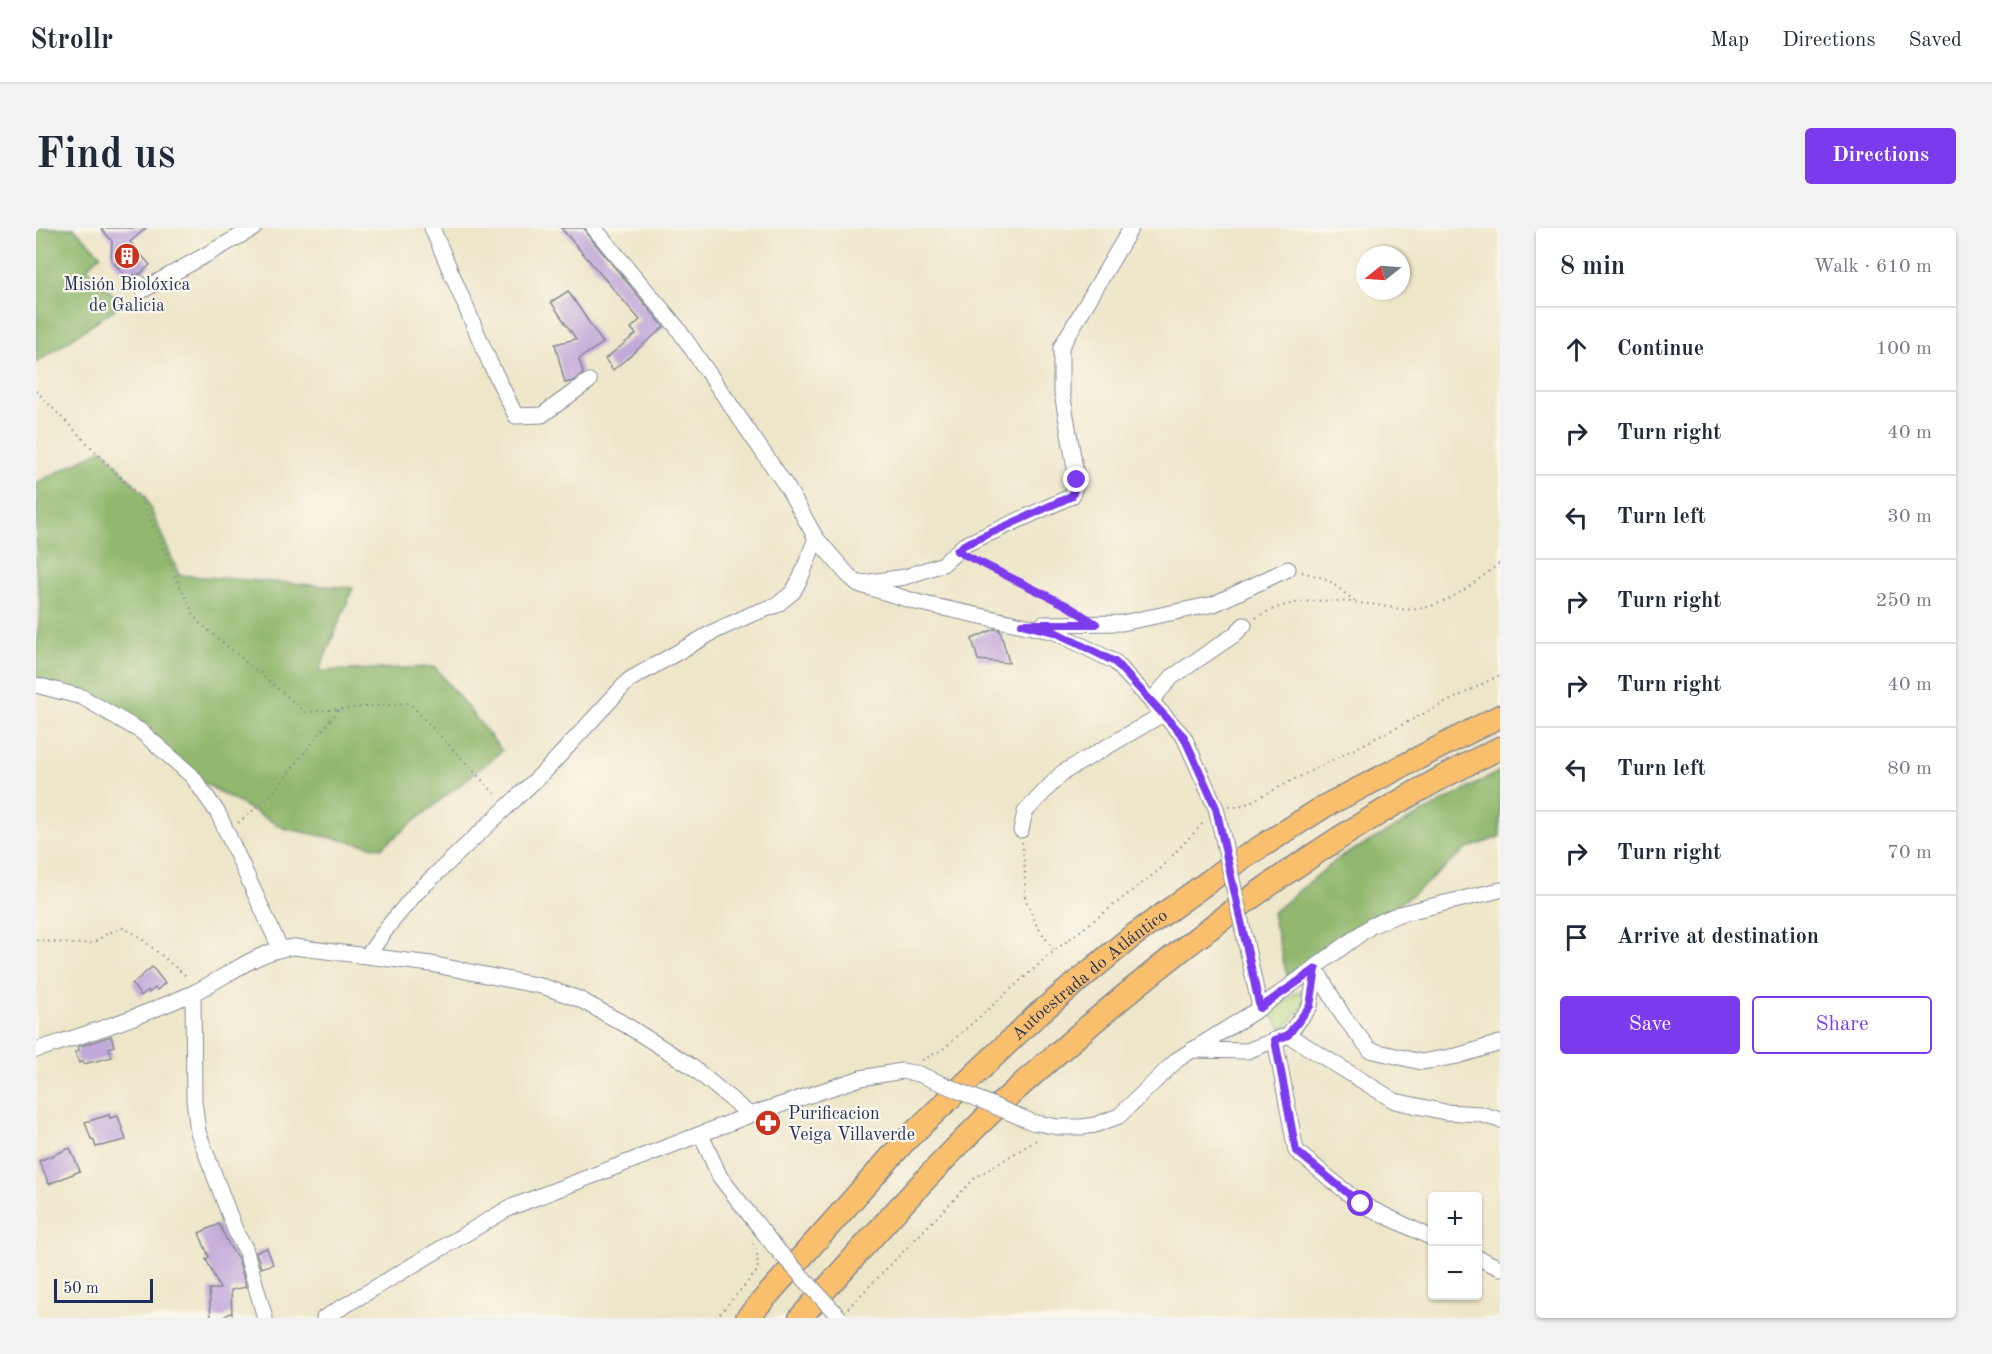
<!DOCTYPE html>
<html lang="en">
<head>
<meta charset="utf-8">
<style>
  :root { --surface:#fff; --page:#f2f2f3; --text:#1f2937; --muted:#747a83; --line:#e0e1e3; --accent:#7c3aed }
  body { margin:0; font-family:"Old Standard TT",serif; background:var(--page); color:var(--text) }
  .controls { position:absolute; right:18px; bottom:18px; display:grid; overflow:hidden; border-radius:6px; box-shadow:0 2px 4px #0004 }
  .controls button { width:54px; height:54px; display:grid; place-items:center; padding:0; border:0; border-bottom:2px solid var(--line); background:var(--surface); color:var(--text); font:30px sans-serif }
  .compass { position:absolute; left:1320px; top:18px; width:54px; height:54px; border-radius:50%; background:var(--surface); box-shadow:0 2px 4px #0004; rotate:253deg }
  .scale { position:absolute; left:18px; bottom:15px; width:99px; box-sizing:border-box; padding-left:6px; border:3px solid #1b2f5e; border-top:0; font-size:16px; line-height:21px; white-space:nowrap; color:#1b2f5e; -webkit-text-stroke:4px #fbf7ec; paint-order:stroke }
  .stop { position:absolute; width:18px; height:18px; margin:-14px; border:4px solid #7c3aed; border-radius:50%; background:#fff }
  .stop.end { background:#7c3aed; border-color:#fff; box-shadow:0 2px 6px #0008 }
  .list { margin:0; padding:0; list-style:none }
  h2 { display:flex; justify-content:space-between; align-items:center; height:78px; margin:0; padding:0 24px; font-size:26px }
  h2 small { font-size:20px; font-weight:400; color:var(--muted) }
  .list li { display:grid; grid-template-columns:39px 1fr auto; gap:18px; align-items:center; box-sizing:border-box; height:84px; padding:0 24px; border-top:2px solid var(--line) }
  .list b { display:block; font-size:22px; white-space:nowrap }
  .list em { font-size:20px; font-style:normal; color:var(--muted) }
  .actions { display:flex; gap:12px; padding:18px 24px }
  .actions a { flex:1; padding:14px 0; border:2px solid var(--accent); border-radius:6px; text-align:center; font-size:21px; color:var(--accent) }
  .actions .main { background:var(--accent); color:#fff }
  .icon { flex:none; width:33px; height:33px; fill:none; stroke:currentColor; stroke-width:2; stroke-linecap:round; stroke-linejoin:round }
  .map { position:relative; flex:none; width:1464px; height:1090px; overflow:hidden; border-radius:6px }
  header { display:flex; align-items:center; gap:36px; box-sizing:border-box; height:84px; padding:0 30px; background:var(--surface); border-bottom:2px solid var(--line) }
  header strong { font-size:28px }
  nav { display:flex; gap:33px; margin-inline-start:auto; font-size:21px }
  .intro { display:flex; align-items:center; justify-content:space-between; box-sizing:border-box; height:144px; padding:0 36px }
  h1 { margin:0; font-size:42px }
  .button { padding:15px 27px; border-radius:6px; background:var(--accent); color:#fff; font-size:21px; font-weight:700 }
  main { display:flex; gap:36px; padding:0 36px }
  aside { flex:1; background:var(--surface); border-radius:6px; box-shadow:0 2px 4px #0004 }
  .map>svg:first-child { display:block }
</style>
</head>
<body>
<header>
<strong>Strollr</strong>
<nav><a>Map</a><a>Directions</a><a>Saved</a></nav>
</header>
<div class="intro"><h1>Find us</h1><a class="button">Directions</a></div>
<main>
<div class="map">
<svg width="1464" height="1090" viewBox="0 0 1464 1090">
  <rect width="100%" height="100%" fill="#fbf7ec"/>
  <filter id="ink" filterUnits="userSpaceOnUse"><feTurbulence type="fractalNoise" baseFrequency=".0167" numOctaves="2"/><feDisplacementMap in="SourceGraphic" scale="12" xChannelSelector="R" yChannelSelector="G"/><feConvolveMatrix kernelMatrix="1 2 1 2 8 2 1 2 1" color-interpolation-filters="sRGB"/></filter>
  <filter id="wash" filterUnits="userSpaceOnUse"><feTurbulence type="fractalNoise" baseFrequency=".008" numOctaves="4" result="noise"/><feDisplacementMap in="SourceGraphic" scale="24" xChannelSelector="R" yChannelSelector="G"/><feGaussianBlur stdDeviation="1.35" result="paint"/><feColorMatrix in="noise" values="0 0 0 0 0 0 0 0 0 0 0 0 0 0 0 0 0 1.4 0 .05"/><feComposite in="paint" operator="in"/></filter>
  <g filter="url(#wash)">
    <rect width="100%" height="100%" fill="#eee6c9"/>
    <path fill="#b7d77f" stroke="#69836e" stroke-width="1.5" d="M 1265,762 L 1268,776 L 1247,802 L 1233,784 Z"/>
    <g fill="#91b86e" stroke="#567466" stroke-width="1.5">
      <path d="M 0,0 L 38,0 L 65,27 L 51,39 L 86,76 L 0,135 Z"/>
      <path d="M 67,221 L 109,268 L 143,347 L 317,360 L 283,443 L 399,439 L 466,523 L 345,620 L 247,600 L 156,548 L 46,469 L 0,457 L 0,417 L 5,379 L 0,344 L 0,255 Z"/>
      <path d="M 1464,543 L 1464,609 L 1432,620 L 1379,665 L 1251,748 L 1236,685 L 1303,630 Z"/>
    </g>
    <g id="blocks">
      <g fill="#c1a9d9">
        <path d="M 65,0 L 110,0 L 94,14 L 114,37 L 104,46 L 98,47 L 94,53 L 75,32 L 76,13 Z"/>
        <path d="M 525,0 L 548,0 L 551,6 L 628,99 L 577,142 L 569,131 L 600,106 L 595,100 L 604,92 Z"/>
        <path d="M 532,63 L 567,115 L 543,131 L 547,145 L 537,153 L 529,155 L 519,116 L 540,111 L 515,74 Z"/>
        <path d="M 958,401 L 964,402 L 973,435 L 942,432 L 936,411 Z"/>
        <path d="M 116,739 L 129,755 L 121,762 L 119,760 L 113,765 L 112,762 L 105,768 L 96,756 Z"/>
        <path d="M 75,808 L 78,818 L 73,820 L 76,829 L 48,836 L 47,833 L 43,835 L 39,824 L 43,822 L 42,819 Z"/>
        <path d="M 73,887 L 74,890 L 82,888 L 90,912 L 60,919 L 57,911 L 55,911 L 49,894 Z"/>
        <path d="M 34,920 L 44,943 L 13,956 L 3,933 Z"/>
        <path d="M 183,996 L 194,1019 L 202,1030 L 210,1059 L 195,1062 L 196,1086 L 194,1085 L 186,1090 L 175,1090 L 173,1061 L 184,1061 L 170,1031 L 173,1029 L 163,1005 Z"/>
        <path d="M 231,1020 L 237,1036 L 225,1040 L 220,1024 Z"/>
      </g>
    </g>
  </g>
  <g filter="url(#ink)">
    <use href="#blocks" fill-opacity="0" stroke="#848a94" stroke-width="1.5"/>
    <g fill="none" stroke-linecap="round" stroke-linejoin="round">
      <g stroke="#848a94" stroke-width="17">
        <g id="minor">
          <path d="M 396,0 L 454,135 L 480,188 L 506,187 L 553,153"/>
          <path d="M 558,0 L 640,98 L 751,259 L 780,310 L 812,347 L 822,356 L 884,375 L 1019,404 L 1079,434 L 1148,509 L 1180,580 L 1187,610"/>
          <path d="M 103,55 L 107,62 L 218,0"/>
          <path d="M 827,355 L 869,349 L 907,336 L 928,317 L 1036,268 L 1041,252 L 1025,159 L 1025,119 L 1095,0"/>
          <path d="M 1007,396 L 1086,395 L 1178,376 L 1252,341"/>
          <path d="M 0,457 L 46,469 L 106,504 L 156,548 L 182,585 L 244,720"/>
          <path d="M 1115,473 L 1136,449 L 1198,407 L 1208,397"/>
          <path d="M 985,602 L 989,584 L 1026,545 L 1127,486"/>
          <path d="M 1207,702 L 1224,780"/>
          <path d="M 332,727 L 354,696 L 380,665 L 511,541 L 593,452 L 679,403 L 716,386 L 741,377 L 757,364 L 765,349 L 780,310"/>
          <path d="M 1280,741 L 1307,788 L 1334,822 L 1385,834 L 1421,828 L 1464,815"/>
          <path d="M 157,765 L 158,872 L 162,904 L 201,1007 L 209,1020 L 229,1090"/>
          <path d="M 1252,807 L 1359,873 L 1409,884 L 1444,886 L 1464,892"/>
          <path d="M 1239,812 L 1260,923 L 1325,976 L 1396,1010"/>
          <path d="M 0,822 C 52,806 105,788 155,766 C 188,751 221,722 258,719 L 395,736 L 509,759 L 543,771 L 590,797 L 655,838 L 714,887"/>
          <path d="M 1156,822 L 1211,823 L 1252,807 L 1274,778 L 1280,741"/>
          <path d="M 996,894 L 1022,899 L 1046,899 L 1059,897 L 1083,888 L 1142,831 L 1224,780 L 1335,698 L 1363,686 L 1464,662"/>
          <path d="M 665,907 L 684,949 L 738,1018"/>
          <path d="M 1442,1030 L 1464,1040"/>
          <path d="M 288,1090 L 473,980 L 714,887 L 825,850 L 866,843 L 883,846"/>
        </g>
      </g>
      <g stroke="#848a94" stroke-width="25">
        <g id="highway">
          <path id="s1" d="M 711,1090 L 870,912 L 1001,787 L 1094,710 L 1190,641 L 1289,578 L 1464,488"/>
          <path d="M 764,1090 C 828,1018 891,946 960,880 C 983,858 1008,837 1032,816 C 1163,701 1306,596 1464,520"/>
        </g>
      </g>
      <g stroke="#848a94" stroke-width="2" stroke-dasharray="1.5 4.5" stroke-linecap="butt">
        <path d="M 0,163 L 105,270 L 141,352 L 161,393 L 270,484 L 373,475 L 462,569"/>
        <path d="M 935,330 L 1037,381"/>
        <path d="M 1266,344 L 1291,351 L 1320,374"/>
        <path d="M 1220,390 C 1254,367 1302,372 1340,377 C 1353,379 1369,383 1381,381 C 1413,377 1439,354 1464,335"/>
        <path d="M 1193,579 L 1204,579 L 1464,447"/>
        <path d="M 202,595 L 235,567 L 303,481"/>
        <path d="M 986,614 L 989,645 L 989,670 L 1000,696 L 1018,723"/>
        <path d="M 0,712 L 37,716 L 57,715 L 72,705 L 87,700 L 101,707 L 150,748 L 151,751"/>
        <path d="M 886,832 L 906,822 L 1018,723 L 1122,643 L 1169,593"/>
        <path d="M 812,1080 L 940,949 L 1004,910"/>
        <path d="M 680,1090 L 722,1042 L 721,1024 L 717,1016"/>
      </g>
      <use href="#minor" stroke="#fff" stroke-width="15"/>
      <use href="#highway" stroke="#f9bf6d" stroke-width="22"/>
      <g stroke="#848a94" stroke-width="17" stroke-linecap="butt">
        <g id="minor-bridge">
          <path d="M 1187,610 L 1207,702"/>
          <path d="M 883,846 L 996,894"/>
          <path d="M 738,1018 L 804,1090"/>
        </g>
      </g>
      <use href="#minor-bridge" stroke="#fff" stroke-width="15"/>
    </g>
  </g>
  <g fill="none" stroke-linecap="round" stroke-linejoin="round" filter="url(#ink)">
    <path stroke="#7c3aed" stroke-width="8" d="M 1041,252 L 1036,268 L 928,317 L 921,323 L 1030,377 L 1060,396 L 986,396 L 1019,404 L 1079,434 L 1148,509 L 1180,580 L 1224,780 L 1280,741 L 1274,778 L 1252,807 L 1239,812 L 1260,923 L 1325,976"/>
  </g>
  <defs>
    <g id="building-disc" transform="scale(1.35)"><circle r="9.5" fill="#c8321e" stroke="#fbf7ec"/><path d="M-4-6H4V6H1V3H-1V6H-4ZM-2.5-4.3h1.7v1.8h-1.7ZM.8-4.3h1.7v1.8H.8ZM-2.5-1h1.7V.8h-1.7ZM.8-1h1.7V.8H.8Z" fill="#fff"/></g>
    <g id="pharmacy-disc" transform="scale(1.35)"><circle r="9.5" fill="#c8321e" stroke="#fbf7ec"/><path d="M-2-6h4v4h4v4h-4v4h-4v-4h-4v-4h4Z" fill="#fff"/></g>
  </defs>
  <g fill-rule="evenodd">
    <use href="#building-disc" x="91" y="28"/>
    <use href="#pharmacy-disc" x="732" y="895"/>
  </g>
  <g text-anchor="middle" stroke-width="4.5" stroke-linejoin="round" paint-order="stroke">
    <g font-size="18" fill="#1b2f5e" stroke="#fbf7ec">
      <text x="91" y="62">Misión Biolóxica<tspan x="91" dy="21">de Galicia</tspan></text>
      <text x="752" y="891" text-anchor="start">Purificacion<tspan x="752" dy="21">Veiga Villaverde</tspan></text>
    </g>
    <g font-size="18" fill="#1b2f5e" stroke="#fbf7ec">
      <text dy="6" stroke="none"><textPath href="#s1" startOffset="486">Autoestrada do Atlántico</textPath></text>
    </g>
  </g>
</svg>
<div class="controls">
<button>+</button>
<button>−</button>
</div>
<svg class="compass" viewBox="-18 -18 36 36"><path d="M0-13l5 13h-10z" fill="#e53935"/><path d="M0 13l5-13h-10z" fill="#747a83"/></svg>
<div class="scale">50 m</div>
<div class="stop" style="left:1325px;top:976px"></div>
<div class="stop end" style="left:1041px;top:252px"></div>
</div>
<aside>
<h2>8 min<small>Walk · 610 m</small></h2>
<ul class="list">
<li><svg class="icon" aria-label="ahead" viewBox="0 0 24 24"><path d="M12 20V5M6 11l6-6 6 6"/></svg><div><b>Continue</b></div><em>100 m</em></li>
<li><svg class="icon" aria-label="right" viewBox="0 0 24 24"><path d="M7 20v-9h11M14 6l5 5-5 5"/></svg><div><b>Turn right</b></div><em>40 m</em></li>
<li><svg class="icon" aria-label="left" viewBox="0 0 24 24"><path d="M17 20v-9H6M10 6l-5 5 5 5"/></svg><div><b>Turn left</b></div><em>30 m</em></li>
<li><svg class="icon" aria-label="right" viewBox="0 0 24 24"><path d="M7 20v-9h11M14 6l5 5-5 5"/></svg><div><b>Turn right</b></div><em>250 m</em></li>
<li><svg class="icon" aria-label="right" viewBox="0 0 24 24"><path d="M7 20v-9h11M14 6l5 5-5 5"/></svg><div><b>Turn right</b></div><em>40 m</em></li>
<li><svg class="icon" aria-label="left" viewBox="0 0 24 24"><path d="M17 20v-9H6M10 6l-5 5 5 5"/></svg><div><b>Turn left</b></div><em>80 m</em></li>
<li><svg class="icon" aria-label="right" viewBox="0 0 24 24"><path d="M7 20v-9h11M14 6l5 5-5 5"/></svg><div><b>Turn right</b></div><em>70 m</em></li>
<li><svg class="icon" aria-label="arrive" viewBox="0 0 24 24"><path d="M6 21V4h12l-3 4 3 4H6"/></svg><div><b>Arrive at destination</b></div></li>
</ul>
<div class="actions"><a class="main">Save</a><a>Share</a></div>
</aside>
</main>
</body>
</html>
